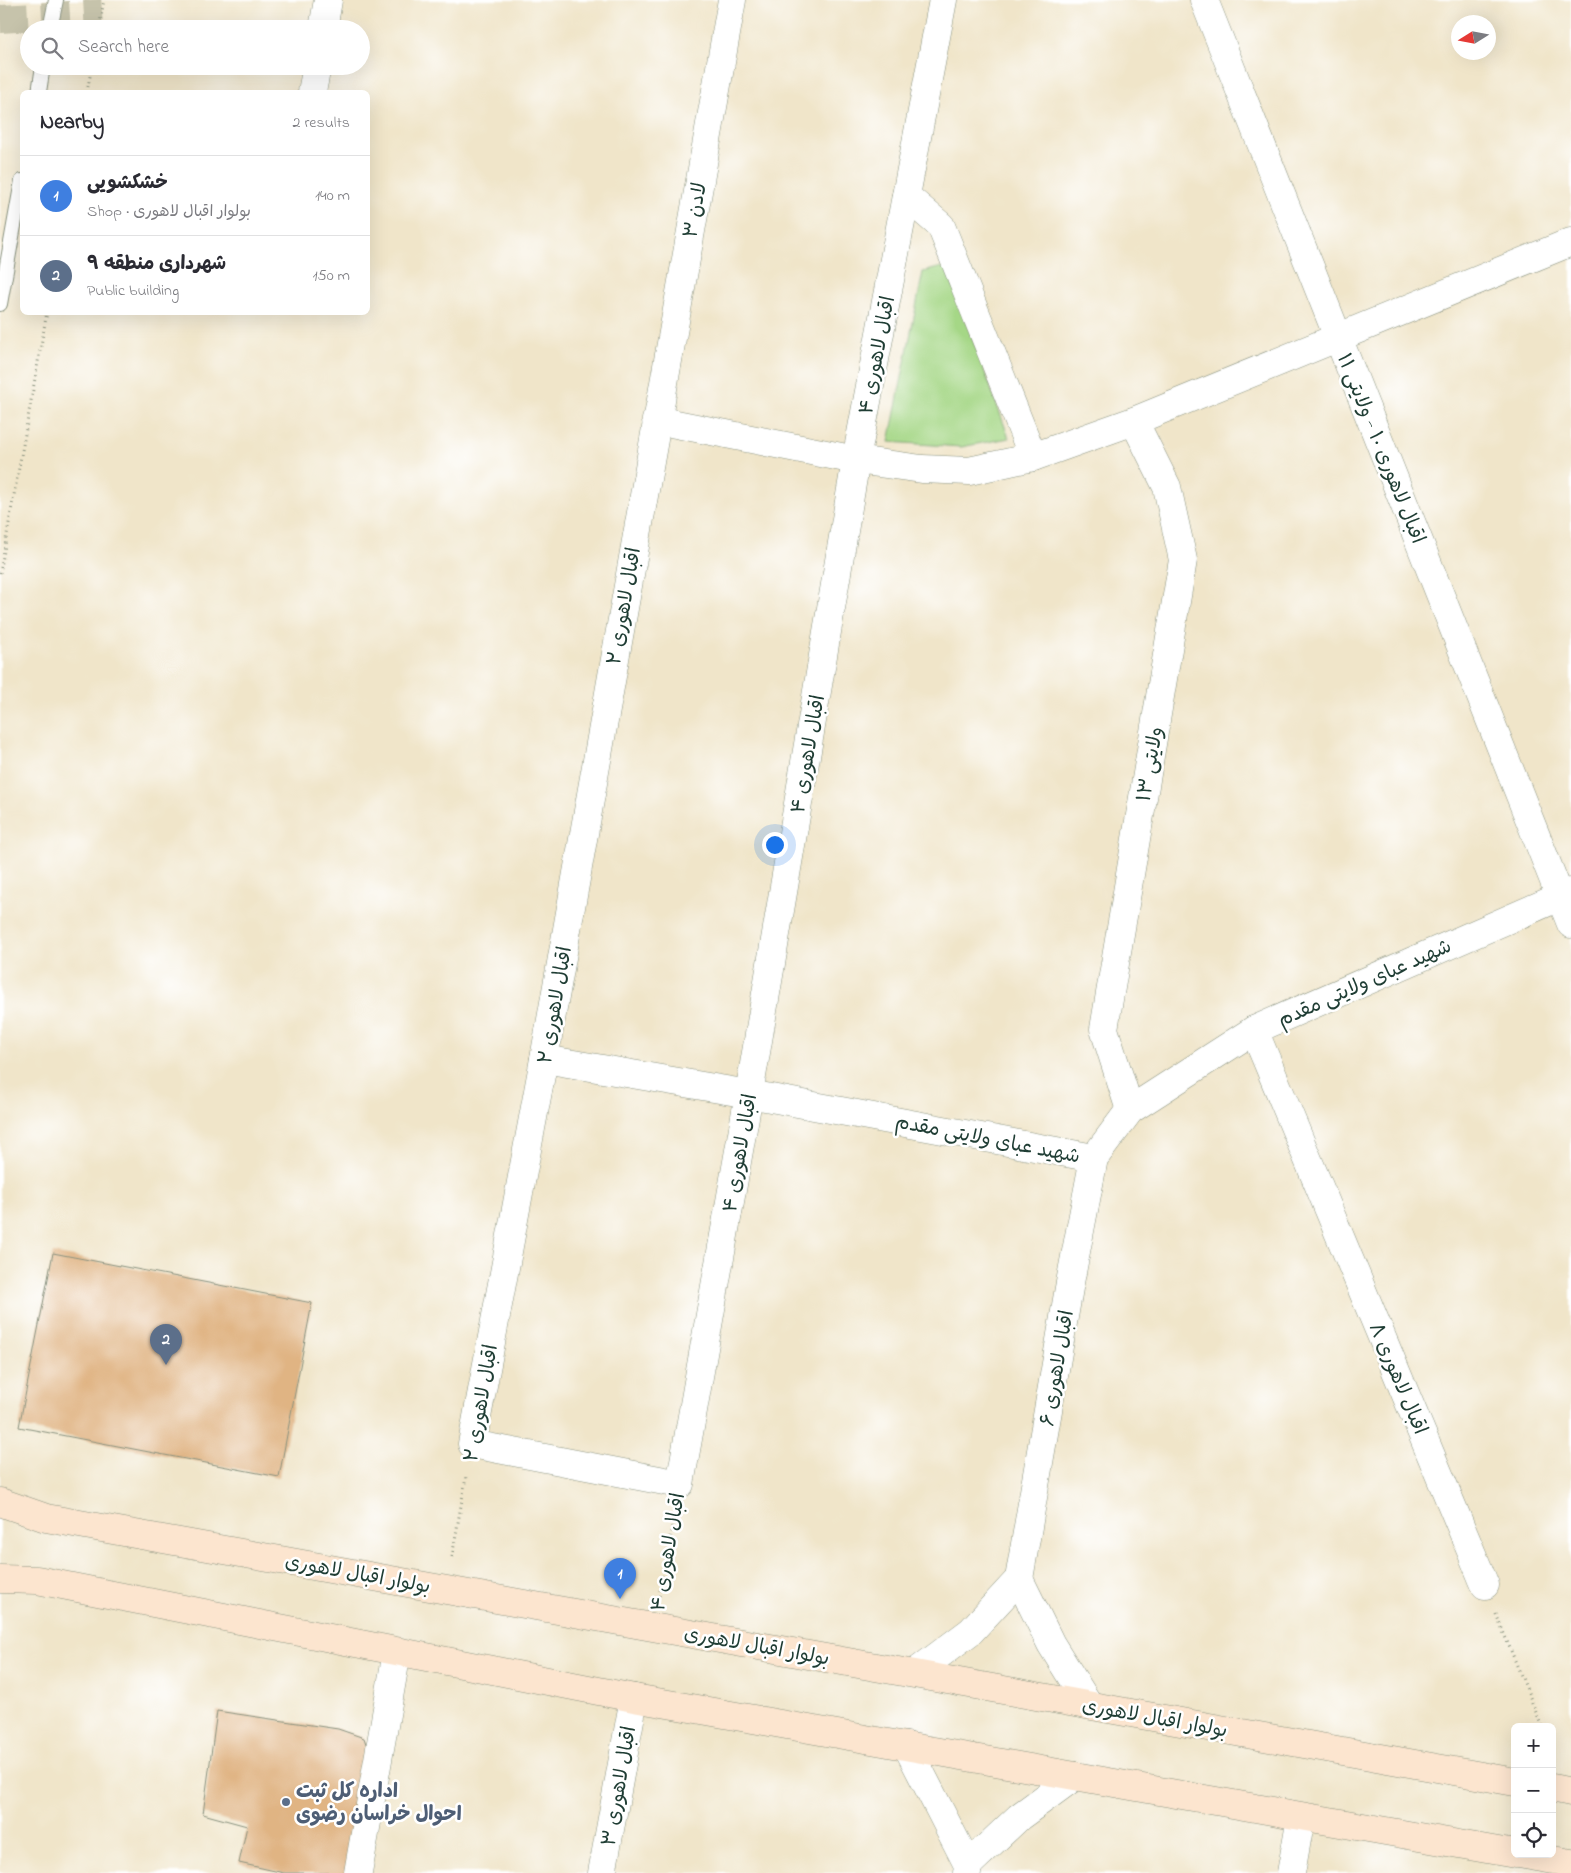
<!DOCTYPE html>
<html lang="en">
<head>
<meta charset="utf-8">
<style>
  :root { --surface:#fff; --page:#f2f2f3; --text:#2b2b33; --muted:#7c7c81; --line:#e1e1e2; --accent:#db2777 }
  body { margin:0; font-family:"Indie Flower","Playpen Sans Arabic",sans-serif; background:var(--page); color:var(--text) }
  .controls { position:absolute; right:15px; bottom:15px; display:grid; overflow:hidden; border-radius:8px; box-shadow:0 5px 20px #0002 }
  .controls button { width:45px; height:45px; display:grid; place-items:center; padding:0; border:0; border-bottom:1px solid var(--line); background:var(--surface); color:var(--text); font:25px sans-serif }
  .compass { position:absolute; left:1451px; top:15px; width:45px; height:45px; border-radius:50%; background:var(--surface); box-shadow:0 5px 20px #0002; rotate:259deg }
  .you { position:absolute; left:774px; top:844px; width:18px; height:18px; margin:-12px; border:4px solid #fff; border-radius:50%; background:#1a73e8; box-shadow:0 0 0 8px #1a73e833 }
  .badge { display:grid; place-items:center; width:32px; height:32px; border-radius:50%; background:var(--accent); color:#fff; font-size:16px; font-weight:700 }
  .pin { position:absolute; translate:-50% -41px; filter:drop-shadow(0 1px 2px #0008) }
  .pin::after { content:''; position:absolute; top:26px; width:18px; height:15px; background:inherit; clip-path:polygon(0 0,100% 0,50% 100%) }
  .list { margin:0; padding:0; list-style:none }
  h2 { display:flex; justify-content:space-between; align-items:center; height:65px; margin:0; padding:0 20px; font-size:21px }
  h2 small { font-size:16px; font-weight:400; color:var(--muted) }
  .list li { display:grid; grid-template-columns:32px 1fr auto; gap:15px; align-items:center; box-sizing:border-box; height:80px; padding:0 20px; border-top:1px solid var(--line) }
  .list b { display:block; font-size:19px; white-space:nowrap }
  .list p { margin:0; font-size:16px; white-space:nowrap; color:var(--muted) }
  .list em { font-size:16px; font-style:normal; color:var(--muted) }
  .icon { flex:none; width:28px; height:28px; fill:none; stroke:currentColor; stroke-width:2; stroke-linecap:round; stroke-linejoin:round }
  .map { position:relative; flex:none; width:1571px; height:1873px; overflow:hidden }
  .search { position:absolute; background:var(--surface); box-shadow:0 5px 20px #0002; left:20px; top:20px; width:350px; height:55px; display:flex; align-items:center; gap:12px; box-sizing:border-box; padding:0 18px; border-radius:28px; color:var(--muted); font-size:19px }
  .panel { position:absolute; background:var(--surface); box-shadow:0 5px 20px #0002; left:20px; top:90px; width:350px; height:225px; border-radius:8px }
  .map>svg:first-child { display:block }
</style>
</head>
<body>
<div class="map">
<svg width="1571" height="1873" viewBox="0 0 1571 1873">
  <rect width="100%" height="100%" fill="#fff"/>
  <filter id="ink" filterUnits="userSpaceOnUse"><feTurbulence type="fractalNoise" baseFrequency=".02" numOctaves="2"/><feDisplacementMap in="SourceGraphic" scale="10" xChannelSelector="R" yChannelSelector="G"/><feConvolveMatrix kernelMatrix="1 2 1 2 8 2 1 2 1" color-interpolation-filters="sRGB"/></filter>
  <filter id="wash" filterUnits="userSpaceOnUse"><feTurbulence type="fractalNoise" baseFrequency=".0096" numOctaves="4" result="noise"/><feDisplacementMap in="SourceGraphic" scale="20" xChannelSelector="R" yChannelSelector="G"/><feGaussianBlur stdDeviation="1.12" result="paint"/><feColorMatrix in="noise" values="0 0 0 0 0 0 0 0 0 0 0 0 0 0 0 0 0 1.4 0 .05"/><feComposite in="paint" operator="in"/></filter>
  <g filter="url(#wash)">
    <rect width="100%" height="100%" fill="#f0e5c9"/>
    <path fill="#a5d786" stroke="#628a5d" d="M 946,266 L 1009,438 L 961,447 L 889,442 L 923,272 Z"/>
    <g id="blocks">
      <g fill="#e0b483">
        <path d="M 53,1253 L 312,1303 L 279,1477 L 19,1427 Z"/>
        <path d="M 217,1711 L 338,1729 L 364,1738 L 371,1759 L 354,1873 L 284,1873 L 239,1863 L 247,1826 L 203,1814 Z"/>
      </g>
    </g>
  </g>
  <g filter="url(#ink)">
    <use href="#blocks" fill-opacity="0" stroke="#88917e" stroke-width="1"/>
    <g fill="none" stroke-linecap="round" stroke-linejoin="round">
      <path stroke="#c6c3ab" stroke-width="28" stroke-dasharray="28 14" stroke-linecap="butt" d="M 0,19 L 102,13"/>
      <g stroke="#88917e" stroke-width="16">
        <g id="lane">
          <path d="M 50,29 L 56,0"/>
          <path d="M 39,92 L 43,66"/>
          <path d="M 0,304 L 22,181"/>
        </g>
      </g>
      <g stroke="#88917e" stroke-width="29">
        <g id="street">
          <path d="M 732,0 L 544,1059 L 472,1444 L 680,1484 L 749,1094 L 856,460 L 943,0"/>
          <path d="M 1204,0 L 1571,924"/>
          <path d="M 323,29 L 328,0"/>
          <path d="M 312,92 L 317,66"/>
          <path d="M 906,196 L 941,226 L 1033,457"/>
          <path d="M 656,420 L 856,460 L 922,469 L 969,471 L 1033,457 L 1134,421 L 1571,242"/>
          <path d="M 1254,1030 L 1485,1585"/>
          <path d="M 544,1059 L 749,1094 L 1094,1158"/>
          <path d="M 1130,1110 L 1104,1029 L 1183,560 L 1167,487 L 1134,421"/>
          <path d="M 1019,1579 L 1069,1288 L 1094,1158 L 1130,1110 L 1254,1030 L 1571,892"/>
          <path d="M 1019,1579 L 1051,1644 L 1089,1705"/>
          <path d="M 915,1673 L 971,1631 L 1019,1579"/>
          <path d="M 907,1746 L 968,1865 L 967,1873"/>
          <path d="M 968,1865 L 1019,1817 L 1075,1776"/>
          <path d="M 358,1873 L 397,1652"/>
          <path d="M 602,1873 L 634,1698"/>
          <path d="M 1291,1873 L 1301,1817"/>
        </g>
      </g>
      <g stroke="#88917e" stroke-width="29">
        <g id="secondary">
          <path d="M 0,1502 L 46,1518 L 1515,1782"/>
          <path d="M 0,1579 L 37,1580 L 634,1698 L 1515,1854"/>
          <path d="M 1552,1788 L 1571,1792"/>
          <path d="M 1519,1854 L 1571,1863"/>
        </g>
      </g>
      <g stroke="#88917e" stroke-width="3" stroke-dasharray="1 4" stroke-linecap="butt">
        <path d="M 99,29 L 104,0"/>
        <path d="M 87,92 L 92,66"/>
        <path d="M 0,573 L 47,312"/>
        <path d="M 452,1557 L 466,1477"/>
        <path d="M 659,1596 L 674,1516"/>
        <path d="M 1496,1614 L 1542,1727"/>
      </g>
      <use href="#lane" stroke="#fff" stroke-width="14"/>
      <use href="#street" stroke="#fff" stroke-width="28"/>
      <use href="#secondary" stroke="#fce5cf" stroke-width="28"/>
    </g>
  </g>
  <circle fill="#5c6f8a" stroke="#fff" stroke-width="2" cx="286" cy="1802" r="5"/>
  <g text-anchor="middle" stroke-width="5" stroke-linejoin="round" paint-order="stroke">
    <g font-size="20" fill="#1f3d34" stroke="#fff">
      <text transform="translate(694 210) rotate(-80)" y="7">لادن ۳</text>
      <text transform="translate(876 355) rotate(-79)" y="7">اقبال لاهوری ۴</text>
      <text transform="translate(1382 448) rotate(68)" y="7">اقبال لاهوری ۱۰ - ولایتی ۱۱</text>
      <text transform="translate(623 606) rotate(-80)" y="7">اقبال لاهوری ۲</text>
      <text transform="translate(807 754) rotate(-80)" y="7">اقبال لاهوری ۴</text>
      <text transform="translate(1149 764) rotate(-80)" y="7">ولایتی ۱۳</text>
      <text transform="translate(1364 982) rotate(-24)" y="7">شهید عبای ولایتی مقدم</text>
      <text transform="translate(554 1005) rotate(-80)" y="7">اقبال لاهوری ۲</text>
      <text transform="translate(988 1138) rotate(11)" y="7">شهید عبای ولایتی مقدم</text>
      <text transform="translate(739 1153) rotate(-80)" y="7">اقبال لاهوری ۴</text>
      <text transform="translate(1056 1368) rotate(-80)" y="7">اقبال لاهوری ۶</text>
      <text transform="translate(1399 1378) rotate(67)" y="7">اقبال لاهوری ۸</text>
      <text transform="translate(480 1403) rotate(-80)" y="7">اقبال لاهوری ۲</text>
      <text transform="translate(667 1552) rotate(-80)" y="7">اقبال لاهوری ۴</text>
      <text transform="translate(358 1573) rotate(10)" y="7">بولوار اقبال لاهوری</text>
      <text transform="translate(757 1645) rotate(10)" y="7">بولوار اقبال لاهوری</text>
      <text transform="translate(1155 1717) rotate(10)" y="7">بولوار اقبال لاهوری</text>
      <text transform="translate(618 1786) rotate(-80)" y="7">اقبال لاهوری ۳</text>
    </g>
    <g font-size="20" font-weight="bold" fill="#4e5e75" stroke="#fff" text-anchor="start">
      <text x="296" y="1797">اداره کل ثبت<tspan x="296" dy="23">احوال خراسان رضوی</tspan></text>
    </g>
  </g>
</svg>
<div class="controls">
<button>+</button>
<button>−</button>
<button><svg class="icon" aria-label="locate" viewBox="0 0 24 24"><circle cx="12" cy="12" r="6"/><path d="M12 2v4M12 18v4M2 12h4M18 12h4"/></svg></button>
</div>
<svg class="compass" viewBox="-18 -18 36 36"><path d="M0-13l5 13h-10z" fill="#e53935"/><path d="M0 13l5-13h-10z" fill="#7c7c81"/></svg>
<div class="you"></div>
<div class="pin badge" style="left:620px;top:1599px;background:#3f7fe0">1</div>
<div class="pin badge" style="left:166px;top:1365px;background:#5c6f8a">2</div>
<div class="search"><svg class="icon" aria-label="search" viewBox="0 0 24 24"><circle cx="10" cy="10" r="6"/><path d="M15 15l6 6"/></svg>Search here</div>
<section class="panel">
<h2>Nearby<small>2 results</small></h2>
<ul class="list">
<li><span class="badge" style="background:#3f7fe0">1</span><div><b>خشکشویی</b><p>Shop · بولوار اقبال لاهوری</p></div><em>140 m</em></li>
<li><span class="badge" style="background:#5c6f8a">2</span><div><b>شهرداری منطقه ۹</b><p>Public building</p></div><em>150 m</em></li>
</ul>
</section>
</div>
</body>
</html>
